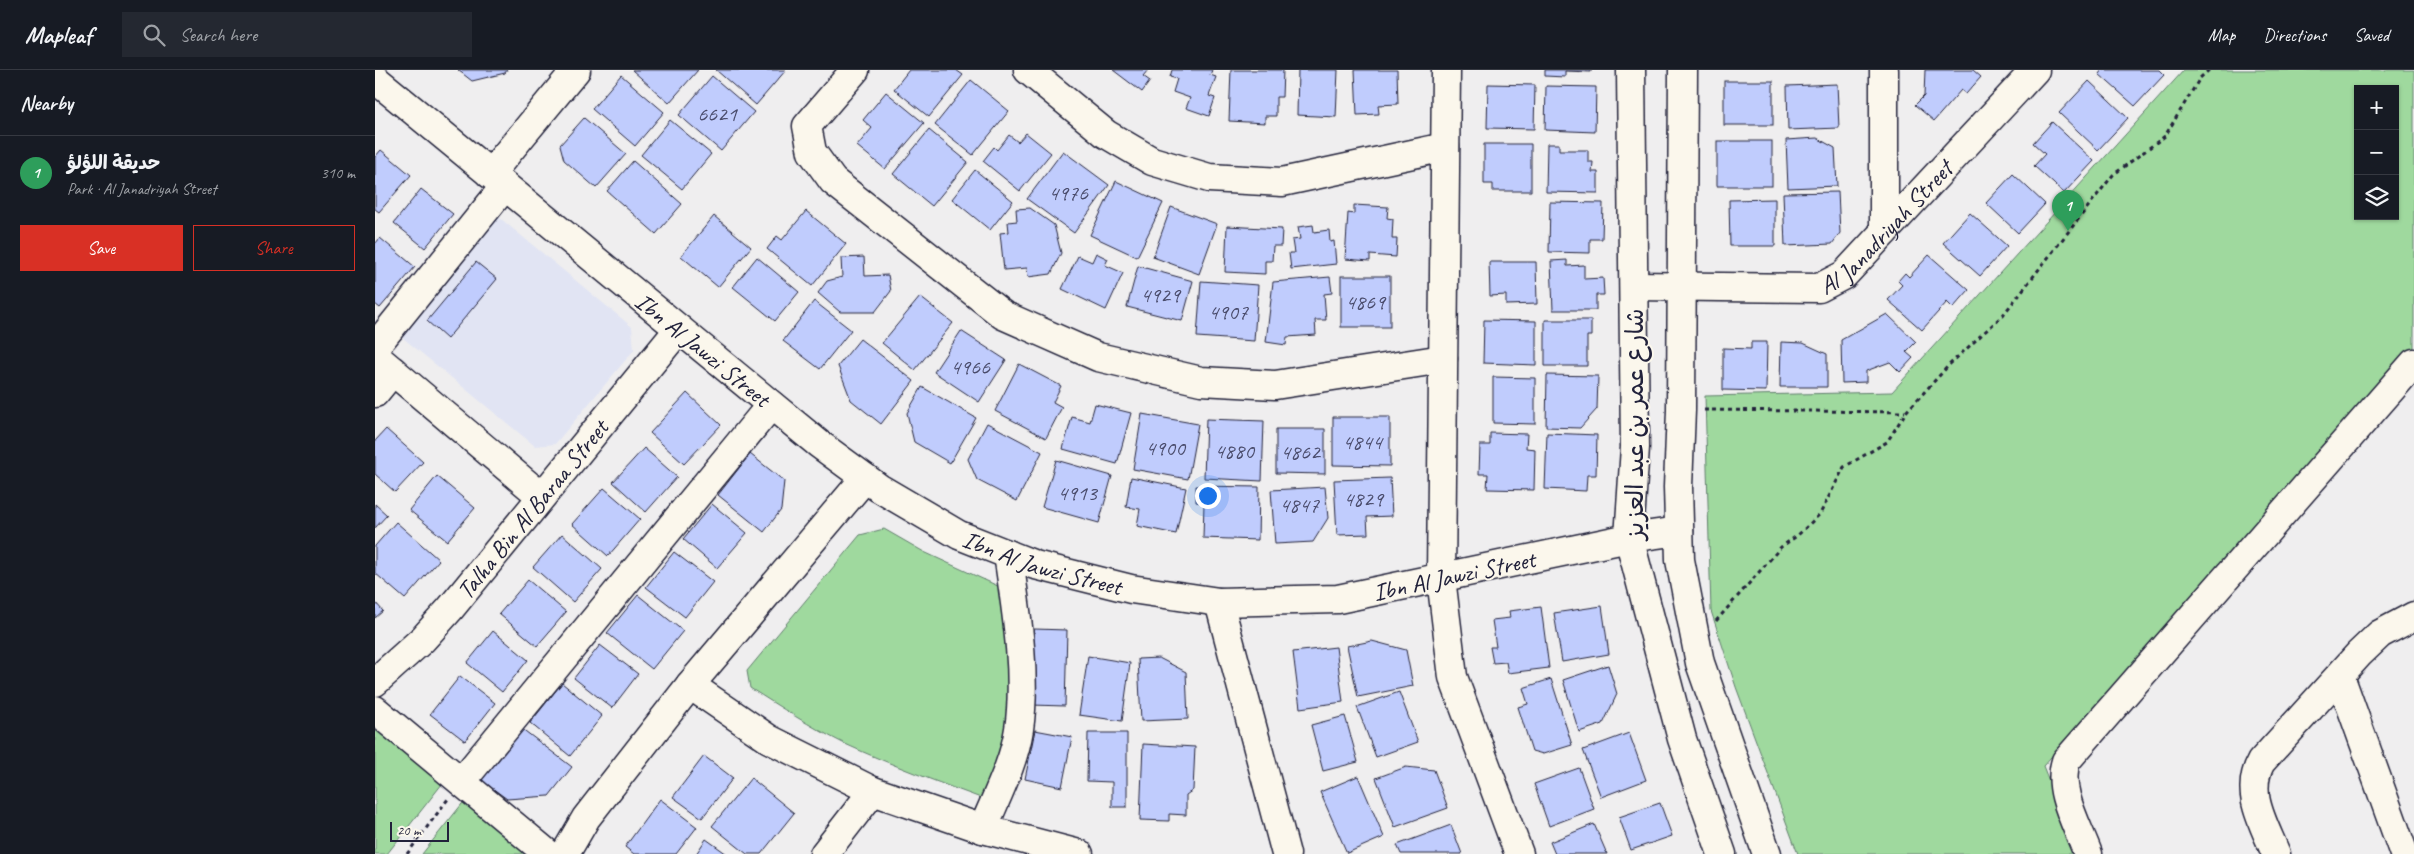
<!DOCTYPE html>
<html lang="en">
<head>
<meta charset="utf-8">
<style>
  :root { --surface:#171b24; --page:#242831; --text:#f1f3f6; --muted:#9ea1a6; --line:#363941; --accent:#d93025 }
  body { margin:0; font-family:Caveat,"Playpen Sans Arabic",sans-serif; background:var(--page); color:var(--text) }
  .controls { position:absolute; right:15px; top:15px; display:grid; overflow:hidden; border-radius:0px; box-shadow:0 1px 4px #0004 }
  .controls button { width:45px; height:45px; display:grid; place-items:center; padding:0; border:0; border-bottom:1px solid var(--line); background:var(--surface); color:var(--text); font:25px sans-serif }
  .scale { position:absolute; left:15px; bottom:12px; width:59px; box-sizing:border-box; padding-left:5px; border:2px solid #22223b; border-top:0; font-size:14px; line-height:18px; white-space:nowrap; color:#22223b; -webkit-text-stroke:4px #fbf7ec; paint-order:stroke }
  .you { position:absolute; left:832px; top:425px; width:18px; height:18px; margin:-12px; border:4px solid #fff; border-radius:50%; background:#1a73e8; box-shadow:0 0 0 8px #1a73e833 }
  .badge { display:grid; place-items:center; width:32px; height:32px; border-radius:50%; background:var(--accent); color:#fff; font-size:16px; font-weight:700 }
  .pin { position:absolute; translate:-50% -41px; filter:drop-shadow(0 1px 2px #0008) }
  .pin::after { content:''; position:absolute; top:26px; width:18px; height:15px; background:inherit; clip-path:polygon(0 0,100% 0,50% 100%) }
  .list { margin:0; padding:0; list-style:none }
  h2 { display:flex; justify-content:space-between; align-items:center; height:65px; margin:0; padding:0 20px; font-size:21px }
  h2 small { font-size:16px; font-weight:400; color:var(--muted) }
  .list li { display:grid; grid-template-columns:32px 1fr auto; gap:15px; align-items:center; box-sizing:border-box; height:75px; padding:0 20px; border-top:1px solid var(--line) }
  .list b { display:block; font-size:19px; white-space:nowrap }
  .list p { margin:0; font-size:16px; white-space:nowrap; color:var(--muted) }
  .list em { font-size:16px; font-style:normal; color:var(--muted) }
  .actions { display:flex; gap:10px; padding:15px 20px }
  .actions a { flex:1; padding:11px 0; border:1px solid var(--accent); border-radius:0px; text-align:center; font-size:18px; color:var(--accent) }
  .actions .main { background:var(--accent); color:#fff }
  .icon { flex:none; width:28px; height:28px; fill:none; stroke:currentColor; stroke-width:2; stroke-linecap:round; stroke-linejoin:round }
  .map { position:relative; flex:none; width:2039px; height:784px; overflow:hidden }
  header { display:flex; align-items:center; gap:30px; box-sizing:border-box; height:70px; padding:0 25px; background:var(--surface); border-bottom:1px solid var(--line) }
  header strong { font-size:24px }
  nav { display:flex; gap:28px; margin-inline-start:auto; font-size:18px }
  .search { width:350px; height:45px; background:var(--page); display:flex; align-items:center; gap:12px; box-sizing:border-box; padding:0 18px; border-radius:0px; color:var(--muted); font-size:19px }
  main { display:flex }
  aside { flex:1; background:var(--surface) }
  .map>svg:first-child { display:block }
</style>
</head>
<body>
<header>
<strong>Mapleaf</strong>
<div class="search"><svg class="icon" aria-label="search" viewBox="0 0 24 24"><circle cx="10" cy="10" r="6"/><path d="M15 15l6 6"/></svg>Search here</div>
<nav><a>Map</a><a>Directions</a><a>Saved</a></nav>
</header>
<main>
<aside>
<h2>Nearby<small></small></h2>
<ul class="list">
<li><span class="badge" style="background:#2e9e5b">1</span><div><b>حديقة اللؤلؤ</b><p>Park · Al Janadriyah Street</p></div><em>310 m</em></li>
</ul>
<div class="actions"><a class="main">Save</a><a>Share</a></div>
</aside>
<div class="map">
<svg width="2039" height="784" viewBox="0 0 2039 784">
  <rect width="100%" height="100%" fill="#efeeef"/>
  <filter id="ink" filterUnits="userSpaceOnUse"><feTurbulence type="fractalNoise" baseFrequency=".02" numOctaves="2"/><feDisplacementMap in="SourceGraphic" scale="10" xChannelSelector="R" yChannelSelector="G"/><feConvolveMatrix kernelMatrix="1 2 1 2 8 2 1 2 1" color-interpolation-filters="sRGB"/></filter>
  <g filter="url(#ink)">
    <path fill="#e1e4f3" d="M 120,144 L 257,257 L 259,280 L 180,374 L 160,376 L 22,263 Z"/>
    <g fill="#9fd99e" stroke="#607e6c" fill-rule="evenodd">
      <path d="M 1809,0 L 2039,0 L 2039,278 L 1668,696 L 1703,784 L 1423,784 L 1361,617 L 1336,541 L 1330,326 L 1517,322 ZM 1983,19 L 2020,19 L 2020,146 L 1983,146 Z"/>
      <path d="M 509,459 L 549,482 L 625,517 L 638,631 L 614,731 C 565,713 516,695 468,673 C 436,657 405,637 375,618 L 372,601 L 485,465 Z"/>
      <path d="M 6,657 L 71,709 L 12,784 L 0,784 L 0,660 Z"/>
      <path d="M 91,729 L 159,784 L 47,784 Z"/>
    </g>
    <g fill="#c0ccfd" stroke="#22223b">
      <path d="M 83,0 L 132,0 L 130,3 L 97,11 Z"/>
      <path d="M 257,0 L 323,0 L 294,33 Z"/>
      <path d="M 341,0 L 411,0 L 381,35 Z"/>
      <path d="M 534,0 L 581,0 L 588,5 L 554,47 L 519,19 Z"/>
      <path d="M 738,0 L 773,0 L 768,6 L 775,11 L 767,22 Z"/>
      <path d="M 797,0 L 837,0 L 835,5 L 841,7 L 834,26 L 840,28 L 834,46 L 811,38 L 815,28 L 798,22 L 802,9 L 795,7 Z"/>
      <path d="M 856,0 L 908,0 L 907,27 L 901,27 L 901,46 L 890,46 L 890,53 L 854,51 Z"/>
      <path d="M 923,0 L 963,0 L 961,47 L 922,45 Z"/>
      <path d="M 980,0 L 1022,0 L 1023,34 L 1003,35 L 1004,44 L 982,45 Z"/>
      <path d="M 1170,0 L 1216,0 L 1216,2 L 1190,1 L 1190,7 L 1170,6 Z"/>
      <path d="M 1550,0 L 1598,0 L 1606,7 L 1591,24 L 1586,20 L 1559,51 L 1540,35 L 1549,26 Z"/>
      <path d="M 1727,0 L 1784,0 L 1789,5 L 1760,36 L 1724,4 Z"/>
      <path d="M 246,5 L 289,42 L 260,76 L 217,39 Z"/>
      <path d="M 337,6 L 379,42 L 346,81 L 304,45 Z"/>
      <path d="M 596,10 L 634,41 L 598,85 L 560,55 Z"/>
      <rect x="1349" y="11" width="49" height="44"/>
      <path d="M 1714,11 L 1753,48 L 1723,80 L 1684,43 Z"/>
      <path d="M 1113,14 L 1160,15 L 1159,59 L 1112,58 Z"/>
      <path d="M 1462,14 L 1464,58 L 1413,60 L 1412,16 Z"/>
      <path d="M 1171,16 L 1221,17 L 1220,62 L 1170,60 Z"/>
      <path d="M 511,22 L 549,53 L 510,99 L 482,76 L 497,58 L 488,50 Z"/>
      <path d="M 209,48 L 251,84 L 221,118 L 189,90 L 185,75 Z"/>
      <path d="M 295,50 L 336,84 L 307,119 L 266,85 Z"/>
      <path d="M 1677,52 L 1719,91 L 1689,123 L 1659,96 L 1670,84 L 1658,73 Z"/>
      <path d="M 554,60 L 593,92 L 557,136 L 518,104 Z"/>
      <path d="M 651,63 L 676,83 L 645,121 L 608,91 L 619,77 L 622,80 L 634,65 L 643,72 Z"/>
      <path d="M 1442,68 L 1460,78 L 1462,116 L 1413,118 L 1411,70 Z"/>
      <rect x="1342" y="71" width="55" height="45"/>
      <path d="M 1109,74 L 1156,74 L 1156,121 L 1118,121 L 1118,114 L 1109,114 Z"/>
      <path d="M 1172,74 L 1184,74 L 1184,80 L 1213,80 L 1213,92 L 1218,92 L 1217,102 L 1223,102 L 1223,123 L 1171,122 Z"/>
      <path d="M 6,80 L 36,105 L 4,142 L 0,139 L 0,87 Z"/>
      <path d="M 688,81 L 734,115 L 699,163 L 652,129 Z"/>
      <path d="M 258,91 L 307,134 L 281,164 L 232,121 Z"/>
      <path d="M 600,100 L 638,131 L 615,160 L 577,129 Z"/>
      <path d="M 1638,104 L 1670,134 L 1643,163 L 1611,133 Z"/>
      <path d="M 741,111 L 788,133 L 762,187 L 715,165 Z"/>
      <path d="M 46,119 L 78,144 L 50,178 L 19,153 Z"/>
      <path d="M 1463,122 L 1465,163 L 1457,174 L 1410,176 L 1408,123 Z"/>
      <path d="M 1400,129 L 1400,176 L 1355,176 L 1354,130 Z"/>
      <path d="M 1175,132 L 1228,133 L 1227,169 L 1215,169 L 1215,183 L 1174,182 Z"/>
      <path d="M 979,135 L 1013,137 L 1012,148 L 1018,149 L 1017,169 L 1022,169 L 1021,187 L 995,185 L 995,191 L 970,189 L 973,143 L 979,144 Z"/>
      <path d="M 796,137 L 842,154 L 824,204 L 778,187 Z"/>
      <path d="M 655,138 L 679,155 L 686,183 L 676,204 L 653,207 L 652,198 L 629,200 L 625,163 L 634,162 L 633,152 L 642,151 L 641,139 Z"/>
      <path d="M 431,141 L 471,174 L 437,216 L 392,179 L 402,166 L 407,170 Z"/>
      <path d="M 1595,143 L 1632,176 L 1605,206 L 1568,173 Z"/>
      <path d="M 339,146 L 376,177 L 343,217 L 306,186 Z"/>
      <path d="M 938,155 L 939,162 L 954,160 L 955,172 L 959,171 L 961,194 L 916,199 L 914,183 L 919,183 L 917,170 L 925,169 L 923,157 Z"/>
      <path d="M 852,156 L 907,159 L 906,176 L 898,176 L 897,191 L 890,191 L 890,204 L 850,202 Z"/>
      <path d="M 5,168 L 40,197 L 5,238 L 0,234 L 0,174 Z"/>
      <path d="M 721,183 L 733,189 L 730,195 L 748,203 L 731,240 L 687,219 L 703,186 L 717,192 Z"/>
      <path d="M 1554,185 L 1594,220 L 1578,238 L 1572,232 L 1547,260 L 1513,230 L 1527,215 L 1523,211 L 1530,203 L 1534,207 Z"/>
      <path d="M 382,187 L 424,222 L 400,251 L 358,217 Z"/>
      <path d="M 489,187 L 490,206 L 513,205 L 516,221 L 500,242 L 465,242 L 443,223 L 452,211 L 467,207 L 466,188 Z"/>
      <path d="M 1192,190 L 1192,196 L 1209,195 L 1209,209 L 1228,208 L 1229,225 L 1221,225 L 1221,240 L 1178,240 L 1176,191 Z"/>
      <path d="M 101,192 L 122,209 L 72,269 L 52,251 Z"/>
      <path d="M 1114,192 L 1161,192 L 1162,234 L 1131,235 L 1131,225 L 1115,226 Z"/>
      <path d="M 763,196 L 818,211 L 807,251 L 752,237 Z"/>
      <rect x="966" y="206" width="49" height="51"/>
      <path d="M 955,207 L 957,223 L 949,224 L 951,250 L 940,250 L 941,265 L 912,267 L 911,275 L 891,272 L 898,212 Z"/>
      <path d="M 826,211 L 883,215 L 879,271 L 822,267 Z"/>
      <path d="M 545,227 L 578,253 L 540,300 L 507,273 Z"/>
      <path d="M 439,231 L 476,260 L 445,299 L 408,271 Z"/>
      <path d="M 1512,244 L 1541,272 L 1531,282 L 1538,288 L 1525,302 L 1515,292 L 1491,301 L 1491,312 L 1467,313 L 1466,270 Z"/>
      <path d="M 1109,250 L 1161,251 L 1161,295 L 1108,293 Z"/>
      <path d="M 1170,250 L 1216,250 L 1216,266 L 1212,266 L 1212,296 L 1170,296 Z"/>
      <path d="M 586,261 L 631,290 L 604,332 L 559,302 Z"/>
      <path d="M 485,269 L 539,311 L 506,354 L 476,330 L 463,296 Z"/>
      <path d="M 1376,272 L 1392,272 L 1391,321 L 1348,320 L 1348,278 L 1376,279 Z"/>
      <path d="M 1406,272 L 1428,273 L 1452,284 L 1452,317 L 1405,317 Z"/>
      <path d="M 644,294 L 686,316 L 678,332 L 687,337 L 671,368 L 620,341 Z"/>
      <path d="M 1172,305 L 1223,306 L 1222,339 L 1205,358 L 1171,357 Z"/>
      <path d="M 1118,307 L 1160,308 L 1160,354 L 1118,353 Z"/>
      <path d="M 547,317 L 601,348 L 575,393 L 539,372 L 532,343 Z"/>
      <path d="M 312,323 L 346,355 L 309,394 L 275,363 Z"/>
      <path d="M 720,334 L 756,343 L 742,394 L 688,379 L 697,347 L 715,352 Z"/>
      <path d="M 767,344 L 823,354 L 813,409 L 758,399 Z"/>
      <path d="M 958,347 L 1015,347 L 1015,396 L 958,395 Z"/>
      <path d="M 831,349 L 889,351 L 887,411 L 829,408 Z"/>
      <path d="M 612,353 L 667,382 L 642,431 L 602,410 L 593,389 Z"/>
      <path d="M 11,359 L 48,392 L 20,422 L 0,404 L 0,371 Z"/>
      <path d="M 901,359 L 950,359 L 950,404 L 901,403 Z"/>
      <path d="M 1115,363 L 1152,364 L 1151,378 L 1160,379 L 1159,420 L 1112,419 L 1113,404 L 1104,404 L 1105,375 L 1115,375 Z"/>
      <path d="M 1172,363 L 1222,365 L 1221,405 L 1212,405 L 1211,421 L 1170,419 Z"/>
      <path d="M 269,378 L 302,407 L 271,442 L 238,412 Z"/>
      <path d="M 375,384 L 409,411 L 406,440 L 389,462 L 343,425 Z"/>
      <path d="M 681,390 L 737,406 L 724,453 L 667,437 Z"/>
      <path d="M 62,406 L 100,438 L 72,471 L 34,440 Z"/>
      <path d="M 756,407 L 811,418 L 801,464 L 762,456 L 765,439 L 751,437 Z"/>
      <path d="M 1015,408 L 1017,446 L 992,447 L 993,464 L 962,465 L 959,410 Z"/>
      <path d="M 821,416 L 884,417 L 883,470 L 828,468 L 829,433 L 821,432 Z"/>
      <path d="M 950,417 L 953,448 L 938,472 L 900,474 L 896,420 Z"/>
      <path d="M 229,418 L 265,449 L 233,486 L 197,454 Z"/>
      <path d="M 0,434 L 12,445 L 0,458 Z"/>
      <path d="M 337,434 L 372,463 L 342,498 L 308,469 Z"/>
      <path d="M 21,452 L 64,490 L 30,529 L 0,503 L 0,476 Z"/>
      <path d="M 187,464 L 227,499 L 198,532 L 158,497 Z"/>
      <path d="M 299,482 L 338,512 L 310,547 L 271,517 Z"/>
      <path d="M 153,510 L 191,542 L 162,576 L 124,544 Z"/>
      <path d="M 263,525 L 308,561 L 277,599 L 232,563 Z"/>
      <path d="M 0,532 L 8,541 L 0,548 Z"/>
      <path d="M 1227,536 L 1234,584 L 1187,592 L 1179,543 Z"/>
      <path d="M 1166,537 L 1174,598 L 1133,603 L 1131,592 L 1118,593 L 1115,577 L 1121,577 L 1117,550 L 1135,548 L 1134,541 Z"/>
      <path d="M 659,559 L 692,560 L 690,636 L 657,635 Z"/>
      <path d="M 118,561 L 153,590 L 127,622 L 92,593 Z"/>
      <path d="M 997,571 L 1031,580 L 1038,616 L 983,627 L 972,576 Z"/>
      <path d="M 225,575 L 263,604 L 237,638 L 199,608 Z"/>
      <path d="M 961,577 L 968,632 L 925,638 L 918,582 Z"/>
      <path d="M 713,586 L 755,593 L 747,651 L 704,645 Z"/>
      <path d="M 784,588 L 811,602 L 813,649 L 766,651 L 763,589 Z"/>
      <path d="M 1233,595 L 1242,624 L 1228,654 L 1204,662 L 1188,610 Z"/>
      <path d="M 85,606 L 120,633 L 90,671 L 55,644 Z"/>
      <path d="M 1176,609 L 1197,675 L 1168,684 L 1157,681 L 1143,637 L 1153,634 L 1148,618 Z"/>
      <path d="M 187,613 L 227,646 L 195,686 L 155,653 Z"/>
      <path d="M 1024,622 L 1043,672 L 1001,687 L 982,637 Z"/>
      <path d="M 970,646 L 983,692 L 948,701 L 936,655 Z"/>
      <path d="M 146,658 L 197,697 L 174,726 L 132,729 L 106,710 Z"/>
      <path d="M 660,660 L 697,667 L 687,717 L 650,709 Z"/>
      <path d="M 713,663 L 752,663 L 752,737 L 737,737 L 737,712 L 712,711 Z"/>
      <path d="M 1254,663 L 1271,710 L 1226,727 L 1208,680 Z"/>
      <path d="M 768,674 L 820,677 L 818,720 L 811,725 L 811,745 L 794,744 L 794,751 L 765,750 Z"/>
      <path d="M 329,686 L 358,708 L 327,748 L 298,727 Z"/>
      <path d="M 1031,697 L 1059,700 L 1073,738 L 1020,757 L 1001,708 Z"/>
      <path d="M 1204,698 L 1219,739 L 1174,756 L 1159,714 Z"/>
      <path d="M 983,706 L 1009,767 L 972,783 L 945,722 Z"/>
      <path d="M 376,708 L 419,743 L 386,784 L 372,784 L 337,756 Z"/>
      <path d="M 285,729 L 322,757 L 301,784 L 259,784 L 250,777 Z"/>
      <path d="M 1285,733 L 1297,766 L 1256,780 L 1244,747 Z"/>
      <path d="M 1219,754 L 1232,784 L 1180,784 L 1175,772 Z"/>
      <path d="M 1076,755 L 1087,784 L 1026,784 L 1022,775 Z"/>
      <path d="M 331,769 L 352,784 L 321,784 Z"/>
    </g>
    <g fill="none" stroke-linecap="round" stroke-linejoin="round">
      <g stroke="#22223b" stroke-width="31">
        <g id="minor">
          <path d="M 480,0 L 432,56 L 437,82 L 458,111 L 628,245 L 723,287 L 826,311 L 900,315 L 1068,289"/>
          <path d="M 653,0 L 731,64 L 777,91 L 834,108 L 907,112 L 1070,77"/>
          <path d="M 1071,0 L 1066,508 L 1078,607 L 1144,784"/>
          <path d="M 1256,0 L 1260,377 L 1254,468 L 1307,669 L 1347,784"/>
          <path d="M 1308,0 L 1306,340 L 1303,417 L 1305,490 L 1325,593 L 1392,784"/>
          <path id="s1" d="M 0,9 L 444,374 L 504,418 L 584,465 L 660,495 L 756,519 L 844,532 L 963,529 L 1254,468 L 1304,461"/>
          <path d="M 115,104 L 201,0"/>
          <path d="M 1509,162 L 1509,0"/>
          <path id="s2" d="M 1259,216 L 1444,218 L 1469,205 L 1660,0"/>
          <path d="M 0,277 L 130,116"/>
          <path d="M 0,286 L 166,426"/>
          <path d="M 0,323 L 18,301"/>
          <path d="M 844,532 L 911,784"/>
          <path d="M 1965,606 L 2029,784"/>
          <path id="s3" d="M 0,612 L 48,569 L 75,539 L 304,259"/>
          <path d="M 315,615 L 394,669 L 498,721 L 608,759 L 704,784"/>
          <path d="M 0,640 L 173,784"/>
          <path d="M 87,711 L 396,335"/>
          <path d="M 608,759 C 621,727 639,693 644,659 C 652,604 641,539 633,484"/>
          <path d="M 190,784 L 211,748 L 315,615 L 490,408"/>
          <path d="M 449,784 L 498,721"/>
          <path d="M 1713,784 C 1703,756 1681,721 1691,691 L 2039,293"/>
          <path d="M 1901,784 C 1889,754 1869,723 1886,692 L 1984,584 L 2005,564 L 2039,546"/>
        </g>
      </g>
      <g stroke="#22223b" stroke-width="3" stroke-dasharray="4 4" stroke-linecap="butt">
        <path d="M 1329,340 L 1530,342"/>
        <path d="M 1341,551 L 1406,477 L 1423,465 L 1445,444 L 1469,397 L 1512,372 L 1531,342 L 1575,294 L 1628,245 L 1738,105 L 1790,66 L 1825,8 L 1834,0"/>
        <path d="M 32,784 L 73,729"/>
      </g>
      <use href="#minor" stroke="#fbf7ec" stroke-width="28"/>
    </g>
  </g>
  <g text-anchor="middle" stroke-width="4" stroke-linejoin="round" paint-order="stroke">
    <g font-size="22" fill="#4a4c6c">
      <text x="342" y="51">6621</text>
      <text x="693" y="130">4976</text>
      <text x="785" y="232">4929</text>
      <text x="990" y="239">4869</text>
      <text x="853" y="249">4907</text>
      <text x="595" y="304">4966</text>
      <text x="987" y="379">4844</text>
      <text x="790" y="385">4900</text>
      <text x="859" y="388">4880</text>
      <text x="925" y="389">4862</text>
      <text x="702" y="430">4913</text>
      <text x="988" y="436">4829</text>
      <text x="924" y="442">4847</text>
    </g>
    <g font-size="25" fill="#22223b" stroke="#fbf7ec">
      <text dy="9" stroke="none"><textPath href="#s2" startOffset="276">Al Janadriyah Street</textPath></text>
      <text transform="translate(328 279) rotate(39)" y="9">Ibn Al Jawzi Street</text>
      <text transform="translate(1259 354) rotate(-90)" y="9">شارع عمر بن عبد العزيز</text>
      <text dy="9" stroke="none"><textPath href="#s3" startOffset="234">Talha Bin Al Baraa Street</textPath></text>
      <text dy="9" stroke="none"><textPath href="#s1" startOffset="830">Ibn Al Jawzi Street</textPath></text>
      <text transform="translate(1079 505) rotate(-12)" y="9">Ibn Al Jawzi Street</text>
    </g>
  </g>
</svg>
<div class="controls">
<button>+</button>
<button>−</button>
<button><svg class="icon" aria-label="layers" viewBox="0 0 24 24"><path d="M12 4l9 5-9 5-9-5zM3 14l9 5 9-5"/></svg></button>
</div>
<div class="scale">20 m</div>
<div class="you"></div>
<div class="pin badge" style="left:1693px;top:161px;background:#2e9e5b">1</div>
</div>
</main>
</body>
</html>
